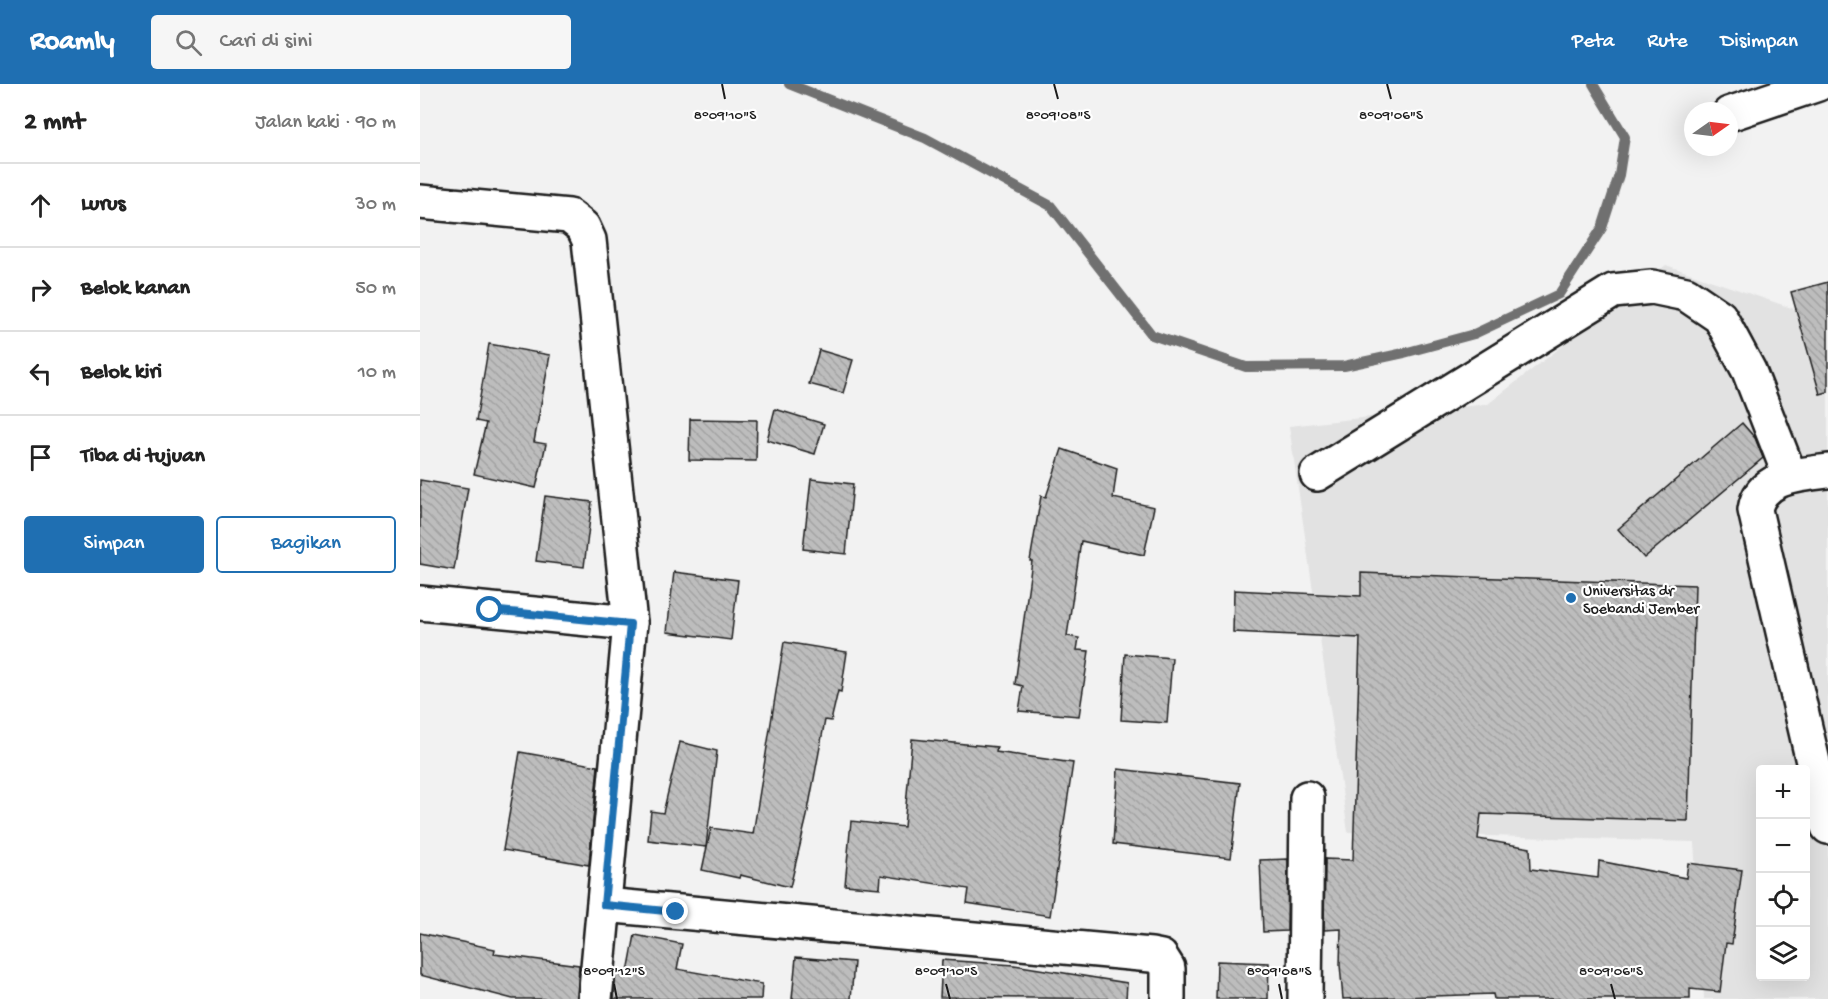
<!DOCTYPE html>
<html lang="id">
<head>
<meta charset="utf-8">
<style>
  :root { --surface:#fff; --page:#f6f6f6; --text:#222; --muted:#767676; --line:#e0e0e0; --accent:#1f6fb2 }
  body { margin:0; font-family:"Gochi Hand",sans-serif; background:var(--page); color:var(--text) }
  .controls { position:absolute; right:18px; bottom:18px; display:grid; overflow:hidden; border-radius:6px; box-shadow:0 6px 24px #0002 }
  .controls button { width:54px; height:54px; display:grid; place-items:center; padding:0; border:0; border-bottom:2px solid var(--line); background:var(--surface); color:var(--text); font:30px sans-serif }
  .compass { position:absolute; left:1264px; top:18px; width:54px; height:54px; border-radius:50%; background:var(--surface); box-shadow:0 6px 24px #0002; rotate:76deg }
  .stop { position:absolute; width:18px; height:18px; margin:-14px; border:4px solid #1f6fb2; border-radius:50%; background:#fff }
  .stop.end { background:#1f6fb2; border-color:#fff; box-shadow:0 2px 6px #0008 }
  .list { margin:0; padding:0; list-style:none }
  h2 { display:flex; justify-content:space-between; align-items:center; height:78px; margin:0; padding:0 24px; font-size:26px }
  h2 small { font-size:20px; font-weight:400; color:var(--muted) }
  .list li { display:grid; grid-template-columns:39px 1fr auto; gap:18px; align-items:center; box-sizing:border-box; height:84px; padding:0 24px; border-top:2px solid var(--line) }
  .list b { display:block; font-size:22px; white-space:nowrap }
  .list em { font-size:20px; font-style:normal; color:var(--muted) }
  .actions { display:flex; gap:12px; padding:18px 24px }
  .actions a { flex:1; padding:14px 0; border:2px solid var(--accent); border-radius:6px; text-align:center; font-size:21px; color:var(--accent) }
  .actions .main { background:var(--accent); color:#fff }
  .icon { flex:none; width:33px; height:33px; fill:none; stroke:currentColor; stroke-width:2; stroke-linecap:round; stroke-linejoin:round }
  .map { position:relative; flex:none; width:1408px; height:915px; overflow:hidden }
  header { display:flex; align-items:center; gap:36px; box-sizing:border-box; height:84px; padding:0 30px; background:var(--accent); color:#fff }
  header strong { font-size:28px }
  nav { display:flex; gap:33px; margin-inline-start:auto; font-size:21px }
  .search { width:420px; height:54px; background:var(--page); display:flex; align-items:center; gap:15px; box-sizing:border-box; padding:0 21px; border-radius:6px; color:var(--muted); font-size:22px }
  main { display:flex }
  aside { flex:1; background:var(--surface) }
  .map>svg:first-child { display:block }
</style>
</head>
<body>
<header>
<strong>Roamly</strong>
<div class="search"><svg class="icon" aria-label="search" viewBox="0 0 24 24"><circle cx="10" cy="10" r="6"/><path d="M15 15l6 6"/></svg>Cari di sini</div>
<nav><a>Peta</a><a>Rute</a><a>Disimpan</a></nav>
</header>
<main>
<aside>
<h2>2 mnt<small>Jalan kaki · 90 m</small></h2>
<ul class="list">
<li><svg class="icon" aria-label="ahead" viewBox="0 0 24 24"><path d="M12 20V5M6 11l6-6 6 6"/></svg><div><b>Lurus</b></div><em>30 m</em></li>
<li><svg class="icon" aria-label="right" viewBox="0 0 24 24"><path d="M7 20v-9h11M14 6l5 5-5 5"/></svg><div><b>Belok kanan</b></div><em>50 m</em></li>
<li><svg class="icon" aria-label="left" viewBox="0 0 24 24"><path d="M17 20v-9H6M10 6l-5 5 5 5"/></svg><div><b>Belok kiri</b></div><em>10 m</em></li>
<li><svg class="icon" aria-label="arrive" viewBox="0 0 24 24"><path d="M6 21V4h12l-3 4 3 4H6"/></svg><div><b>Tiba di tujuan</b></div></li>
</ul>
<div class="actions"><a class="main">Simpan</a><a>Bagikan</a></div>
</aside>
<div class="map">
<svg width="1408" height="915" viewBox="0 0 1408 915">
  <defs>
    <pattern id="building-back-hatch" width="6" height="6" patternUnits="userSpaceOnUse" patternTransform="scale(1.5)"><rect width="6" height="6" fill="#bdbdbd"/><path d="M-1 5l2 2M0 0l6 6M5-1l2 2" fill="none" stroke="#a2a2a2"/></pattern>
  </defs>
  <rect width="100%" height="100%" fill="#f2f2f2"/>
  <filter id="ink" filterUnits="userSpaceOnUse"><feTurbulence type="fractalNoise" baseFrequency=".0167" numOctaves="2"/><feDisplacementMap in="SourceGraphic" scale="12" xChannelSelector="R" yChannelSelector="G"/><feConvolveMatrix kernelMatrix="1 2 1 2 8 2 1 2 1" color-interpolation-filters="sRGB"/></filter>
  <g filter="url(#ink)">
    <path fill="#e2e2e2" fill-rule="evenodd" d="M 1246,181 L 1389,230 L 1408,225 L 1408,915 L 1284,915 L 1274,758 L 928,748 L 869,342 L 1068,320 ZM 1340,686 L 1386,686 L 1386,892 L 1340,892 Z"/>
    <g fill="none" stroke-linecap="round" stroke-linejoin="round">
      <path stroke="#707070" stroke-width="10" d="M 369,0 L 505,54 L 631,122 L 732,251 L 826,283 L 924,282 L 984,269 L 1054,250 L 1139,210 L 1182,144 L 1199,91 L 1205,53 L 1173,0"/>
    </g>
    <g fill="url(#building-back-hatch)" stroke="#1c1c1c" stroke-width="1.5">
      <path d="M 1408,198 L 1408,308 L 1400,310 L 1371,208 Z"/>
      <path d="M 69,260 L 130,271 L 114,358 L 126,360 L 116,404 L 54,390 L 66,339 L 56,337 Z"/>
      <path d="M 399,266 L 433,276 L 423,309 L 389,300 Z"/>
      <path d="M 355,325 L 404,340 L 395,370 L 347,356 Z"/>
      <path d="M 270,335 L 337,336 L 336,377 L 269,376 Z"/>
      <path d="M 1322,339 L 1335,354 L 1343,374 L 1224,474 L 1198,445 Z"/>
      <path d="M 642,365 L 697,384 L 693,414 L 734,423 L 724,471 L 661,457 L 647,552 L 659,554 L 657,566 L 669,567 L 659,632 L 599,627 L 603,602 L 595,600 L 612,477 L 610,477 L 621,412 L 626,413 Z"/>
      <path d="M 391,395 L 433,400 L 426,470 L 383,465 Z"/>
      <path d="M 0,396 L 48,404 L 34,486 L 0,480 Z"/>
      <path d="M 125,412 L 172,418 L 164,483 L 116,477 Z"/>
      <path d="M 254,488 L 318,496 L 311,556 L 247,548 Z"/>
      <path d="M 941,489 L 1275,501 L 1268,737 L 1061,730 L 1058,755 L 1110,764 L 1111,785 L 1178,794 L 1179,777 L 1266,794 L 1268,779 L 1322,786 L 1312,860 L 1306,859 L 1300,908 L 1270,905 L 1270,915 L 1074,915 L 1073,910 L 923,915 L 920,881 L 921,845 L 904,846 L 905,775 L 933,776 L 940,554 L 813,548 L 814,506 L 941,512 Z"/>
      <path d="M 364,558 L 427,568 L 421,608 L 418,607 L 411,637 L 405,636 L 387,732 L 370,803 L 320,791 L 319,794 L 282,786 L 291,744 L 333,750 Z"/>
      <path d="M 705,570 L 752,574 L 747,639 L 701,636 Z"/>
      <path d="M 492,655 L 577,663 L 576,668 L 653,679 L 630,832 L 547,819 L 549,805 L 461,791 L 460,804 L 425,801 L 431,737 L 484,743 Z"/>
      <path d="M 260,658 L 297,667 L 286,763 L 228,756 L 231,727 L 243,729 Z"/>
      <path d="M 100,668 L 178,682 L 169,781 L 83,766 Z"/>
      <path d="M 698,685 L 820,699 L 811,774 L 693,760 Z"/>
      <path d="M 868,775 L 867,847 L 843,848 L 840,776 Z"/>
      <path d="M 0,849 L 75,865 L 74,870 L 159,881 L 157,915 L 93,915 L 0,891 Z"/>
      <path d="M 215,851 L 262,860 L 257,885 L 342,900 L 341,915 L 194,915 L 196,886 L 208,888 Z"/>
      <path d="M 376,873 L 434,878 L 431,915 L 372,915 Z"/>
      <path d="M 522,876 L 594,881 L 707,899 L 706,915 L 520,913 Z"/>
      <path d="M 797,877 L 849,879 L 848,915 L 796,915 Z"/>
    </g>
    <g fill="none" stroke-linecap="round" stroke-linejoin="round">
      <g stroke="#1c1c1c" stroke-width="38">
        <g id="minor">
          <path d="M 1309,30 L 1398,0"/>
          <path d="M 0,118 L 149,132 L 163,143 L 169,156 L 210,539 L 175,915"/>
          <path d="M 1408,387 C 1380,391 1340,392 1335,426 L 1408,743"/>
          <path d="M 897,390 L 1193,207 L 1232,203 L 1266,210 L 1300,233 L 1329,287 L 1370,392"/>
          <path d="M 0,519 L 210,539"/>
          <path d="M 184,821 L 731,871 L 741,873 L 748,884 L 748,915"/>
          <path d="M 885,915 L 887,714"/>
        </g>
      </g>
      <use href="#minor" stroke="#fff" stroke-width="33"/>
    </g>
  </g>
  <g fill="none" stroke-linecap="round" stroke-linejoin="round" filter="url(#ink)">
    <path stroke="#1f6fb2" stroke-width="8" d="M 70,526 L 210,540 L 184,821 L 256,828"/>
  </g>
  <path fill="none" stroke="#1c1c1c" stroke-width="2" d="M 302,0 L 305,15M 634,0 L 638,15M 967,0 L 971,15M 194,900 L 197,915M 526,900 L 530,915M 859,900 L 862,915M 1191,900 L 1195,915"/>
  <circle fill="#1f6fb2" stroke="#fff" stroke-width="2" cx="1151" cy="514" r="6"/>
  <g text-anchor="middle" stroke-width="4.5" stroke-linejoin="round" paint-order="stroke">
    <g font-size="16" fill="#1c1c1c" stroke="#fff" text-anchor="start">
      <text x="1163" y="511">Universitas dr<tspan x="1163" dy="18">Soebandi Jember</tspan></text>
    </g>
  </g>
  <g font-size="15" text-anchor="middle" fill="#1c1c1c" stroke="#fff" stroke-width="4.5" stroke-linejoin="round" paint-order="stroke">
    <text x="305" y="35">8°09'10"S</text>
    <text x="638" y="35">8°09'08"S</text>
    <text x="971" y="35">8°09'06"S</text>
    <text x="194" y="891">8°09'12"S</text>
    <text x="526" y="891">8°09'10"S</text>
    <text x="859" y="891">8°09'08"S</text>
    <text x="1191" y="891">8°09'06"S</text>
  </g>
</svg>
<div class="controls">
<button>+</button>
<button>−</button>
<button><svg class="icon" aria-label="locate" viewBox="0 0 24 24"><circle cx="12" cy="12" r="6"/><path d="M12 2v4M12 18v4M2 12h4M18 12h4"/></svg></button>
<button><svg class="icon" aria-label="layers" viewBox="0 0 24 24"><path d="M12 4l9 5-9 5-9-5zM3 14l9 5 9-5"/></svg></button>
</div>
<svg class="compass" viewBox="-18 -18 36 36"><path d="M0-13l5 13h-10z" fill="#e53935"/><path d="M0 13l5-13h-10z" fill="#767676"/></svg>
<div class="stop" style="left:70px;top:526px"></div>
<div class="stop end" style="left:256px;top:828px"></div>
</div>
</main>
</body>
</html>
